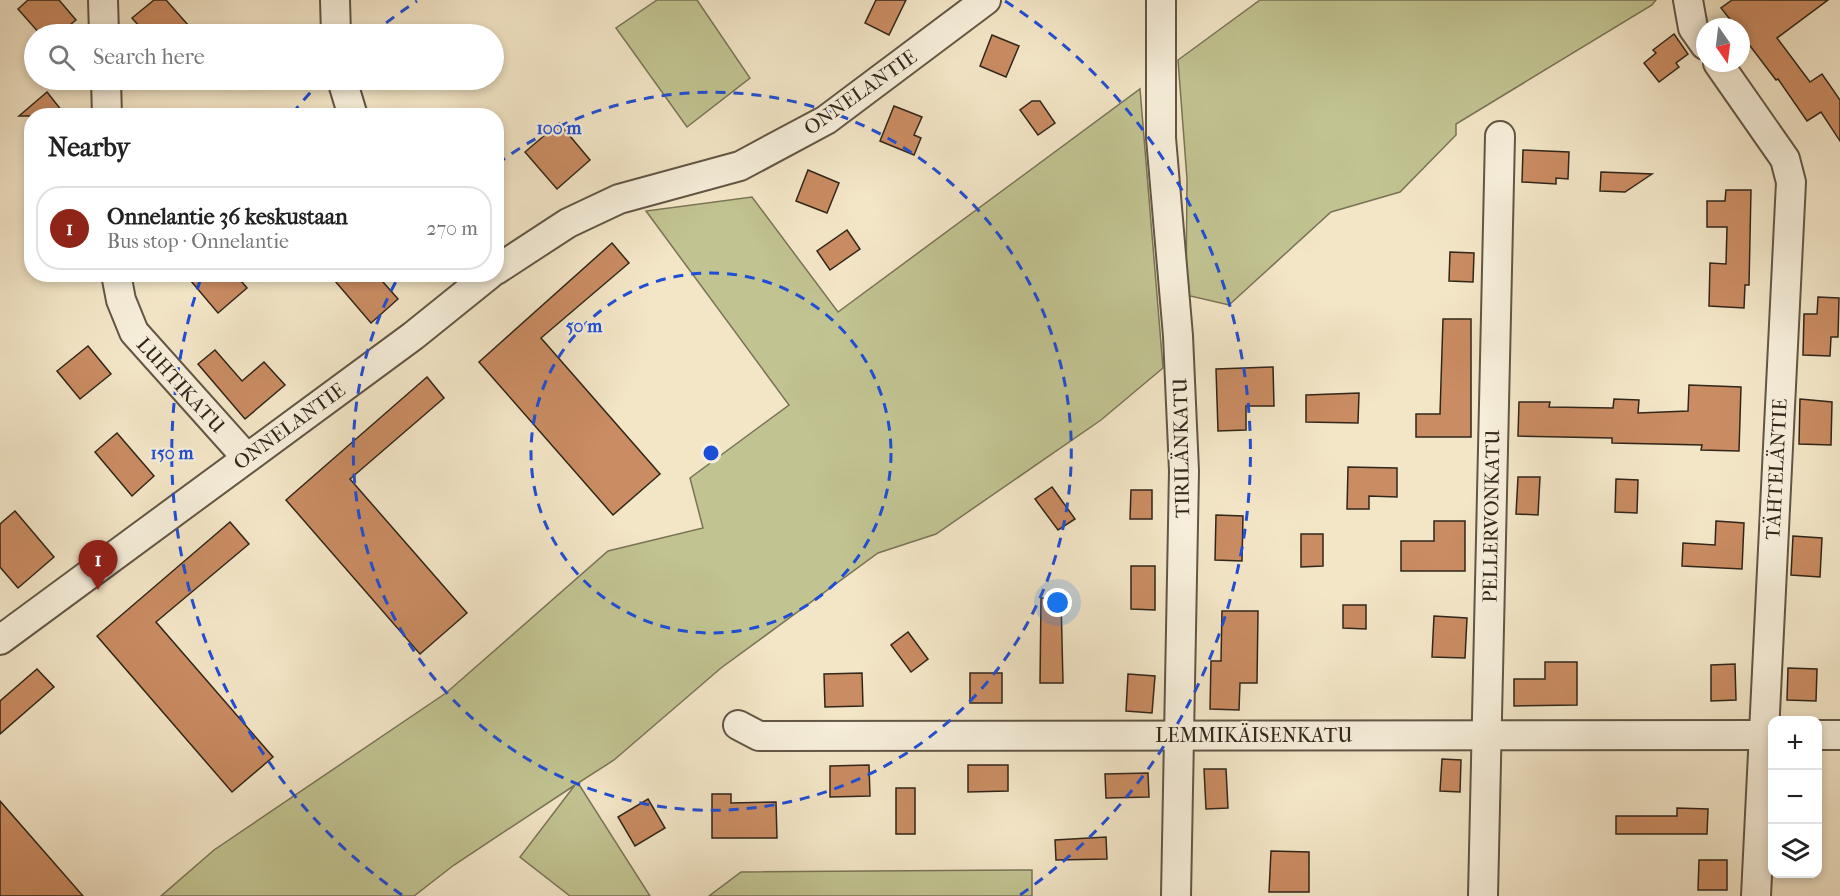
<!DOCTYPE html>
<html lang="en">
<head>
<meta charset="utf-8">
<style>
  :root { --surface:#fff; --page:#f6f6f6; --text:#222; --muted:#767676; --line:#e0e0e0; --accent:#8f2418 }
  body { margin:0; font-family:"IM FELL French Canon",serif; background:var(--page); color:var(--text) }
  .controls { position:absolute; right:18px; bottom:18px; display:grid; overflow:hidden; border-radius:12px; box-shadow:0 3px 9px #0003 }
  .controls button { width:54px; height:54px; display:grid; place-items:center; padding:0; border:0; border-bottom:2px solid var(--line); background:var(--surface); color:var(--text); font:30px sans-serif }
  .compass { position:absolute; left:1696px; top:18px; width:54px; height:54px; border-radius:50%; background:var(--surface); box-shadow:0 3px 9px #0003; rotate:166deg }
  .you { position:absolute; left:1058px; top:603px; width:21px; height:21px; margin:-15px; border:4px solid #fff; border-radius:50%; background:#1a73e8; box-shadow:0 0 0 9px #1a73e833 }
  .badge { display:grid; place-items:center; width:39px; height:39px; border-radius:50%; background:var(--accent); color:#fff; font-size:20px; font-weight:700 }
  .pin { position:absolute; translate:-50% -50px; filter:drop-shadow(0 2px 3px #0008) }
  .pin::after { content:''; position:absolute; top:32px; width:21px; height:18px; background:inherit; clip-path:polygon(0 0,100% 0,50% 100%) }
  .list { margin:0; padding:0; list-style:none }
  h2 { display:flex; justify-content:space-between; align-items:center; height:78px; margin:0; padding:0 24px; font-size:26px }
  h2 small { font-size:20px; font-weight:400; color:var(--muted) }
  .list li { display:grid; grid-template-columns:39px 1fr auto; gap:18px; align-items:center; box-sizing:border-box; height:84px; margin:0 12px 12px; padding:0 12px; border:2px solid var(--line); border-radius:24px }
  .list b { display:block; font-size:22px; white-space:nowrap }
  .list p { margin:0; font-size:20px; white-space:nowrap; color:var(--muted) }
  .list em { font-size:20px; font-style:normal; color:var(--muted) }
  .icon { flex:none; width:33px; height:33px; fill:none; stroke:currentColor; stroke-width:2; stroke-linecap:round; stroke-linejoin:round }
  .map { position:relative; flex:none; width:1840px; height:896px; overflow:hidden }
  .search { position:absolute; background:var(--surface); box-shadow:0 3px 9px #0003; left:24px; top:24px; width:480px; height:66px; display:flex; align-items:center; gap:15px; box-sizing:border-box; padding:0 21px; border-radius:33px; color:var(--muted); font-size:22px }
  .panel { position:absolute; background:var(--surface); box-shadow:0 3px 9px #0003; left:24px; top:108px; width:480px; height:174px; border-radius:24px }
  .map>svg:first-child { display:block }
</style>
</head>
<body>
<div class="map">
<svg width="1840" height="896" viewBox="0 0 1840 896">
  <rect width="100%" height="100%" fill="#f3e6c7"/>
  <filter id="stains"><feTurbulence type="fractalNoise" baseFrequency=".00333" numOctaves="4"/><feColorMatrix values="0 0 0 0 .2 0 0 0 0 .09 0 0 0 0 .02 0 0 0 .5 -.17"/></filter>
  <radialGradient id="worn" r=".72"><stop offset=".6" stop-color="#630" stop-opacity="0"/><stop offset="1" stop-color="#630" stop-opacity=".3"/></radialGradient>
  <g fill="#c1c391" stroke="#797456" stroke-width="1.5">
    <path d="M 657,0 L 697,0 L 750,78 L 687,127 L 616,28 Z"/>
    <path d="M 1260,0 L 1656,0 L 1652,5 L 1456,124 L 1456,135 L 1400,192 L 1331,212 L 1229,305 L 1186,295 L 1187,179 L 1178,60 Z"/>
    <path d="M 1140,89 L 1163,368 L 1101,420 L 936,534 L 878,553 L 721,668 L 614,760 L 578,783 L 650,896 L 570,896 L 520,857 L 575,785 L 454,865 L 414,896 L 161,896 L 214,850 L 446,693 L 608,551 L 703,528 L 690,478 L 789,405 L 646,211 L 752,197 L 838,312 Z"/>
    <path d="M 1032,870 L 1032,896 L 709,896 L 741,872 Z"/>
  </g>
  <g fill="#ca8c62" stroke="#31261a" stroke-width="1.5">
    <path d="M 28,0 L 59,0 L 76,20 L 59,34 L 40,34 L 18,9 Z"/>
    <path d="M 154,0 L 166,0 L 196,34 L 146,34 L 132,18 Z"/>
    <path d="M 876,0 L 906,0 L 889,35 L 865,23 Z"/>
    <path d="M 1732,0 L 1828,0 L 1777,38 L 1810,82 L 1822,74 L 1840,100 L 1840,141 L 1821,112 L 1807,121 L 1778,79 L 1776,80 L 1741,34 L 1741,27 L 1736,27 L 1721,8 Z"/>
    <path d="M 1674,34 L 1688,54 L 1676,63 L 1679,67 L 1659,82 L 1644,63 L 1656,53 L 1653,50 Z"/>
    <path d="M 992,35 L 1019,46 L 1006,77 L 980,66 Z"/>
    <path d="M 47,92 L 66,116 L 19,116 Z"/>
    <path d="M 1032,101 L 1040,101 L 1055,123 L 1038,135 L 1020,110 Z"/>
    <path d="M 894,106 L 922,117 L 914,135 L 921,138 L 914,155 L 880,141 Z"/>
    <path d="M 559,123 L 590,160 L 557,189 L 525,152 Z"/>
    <path d="M 1523,150 L 1569,152 L 1568,179 L 1556,178 L 1556,184 L 1522,182 Z"/>
    <path d="M 808,170 L 839,183 L 827,213 L 796,201 Z"/>
    <path d="M 1601,172 L 1652,174 L 1625,192 L 1600,191 Z"/>
    <path d="M 1726,190 L 1751,190 L 1749,285 L 1745,285 L 1744,308 L 1709,306 L 1710,263 L 1726,264 L 1727,227 L 1707,227 L 1707,201 L 1725,201 Z"/>
    <path d="M 847,230 L 860,249 L 830,270 L 817,251 Z"/>
    <path d="M 612,243 L 629,263 L 541,338 L 660,474 L 613,515 L 479,362 Z"/>
    <path d="M 1450,252 L 1474,253 L 1473,282 L 1449,281 Z"/>
    <path d="M 185,274 L 235,274 L 247,288 L 218,313 Z"/>
    <path d="M 329,274 L 376,274 L 398,299 L 371,323 Z"/>
    <path d="M 1818,297 L 1839,298 L 1838,337 L 1831,337 L 1830,356 L 1803,355 L 1804,314 L 1817,314 Z"/>
    <path d="M 1443,319 L 1471,319 L 1471,437 L 1416,437 L 1416,414 L 1440,414 Z"/>
    <path d="M 88,346 L 111,374 L 80,399 L 57,371 Z"/>
    <path d="M 215,350 L 242,381 L 264,362 L 285,385 L 245,419 L 198,364 Z"/>
    <path d="M 1273,367 L 1274,406 L 1246,406 L 1246,430 L 1218,431 L 1216,369 Z"/>
    <path d="M 427,377 L 444,398 L 350,479 L 467,613 L 420,654 L 286,500 Z"/>
    <path d="M 1689,385 L 1741,387 L 1739,451 L 1701,450 L 1702,445 L 1612,443 L 1612,438 L 1518,436 L 1519,402 L 1550,402 L 1549,407 L 1613,408 L 1614,399 L 1639,400 L 1638,413 L 1688,411 Z"/>
    <path d="M 1359,393 L 1358,423 L 1306,422 L 1306,395 Z"/>
    <path d="M 1800,399 L 1832,402 L 1831,445 L 1799,444 Z"/>
    <path d="M 117,433 L 154,476 L 132,496 L 95,452 Z"/>
    <path d="M 1348,467 L 1397,468 L 1397,497 L 1369,496 L 1369,509 L 1347,509 Z"/>
    <path d="M 1518,477 L 1540,477 L 1538,515 L 1516,514 Z"/>
    <path d="M 1616,479 L 1638,480 L 1637,513 L 1615,512 Z"/>
    <path d="M 1052,487 L 1075,519 L 1058,530 L 1035,499 Z"/>
    <path d="M 1131,490 L 1152,490 L 1152,519 L 1130,519 Z"/>
    <path d="M 15,511 L 54,557 L 18,588 L 0,567 L 0,524 Z"/>
    <path d="M 1216,515 L 1243,516 L 1242,561 L 1215,560 Z"/>
    <path d="M 1434,521 L 1465,521 L 1465,571 L 1401,571 L 1401,541 L 1434,541 Z"/>
    <path d="M 1716,521 L 1744,523 L 1742,569 L 1682,566 L 1683,543 L 1715,545 Z"/>
    <path d="M 230,522 L 249,544 L 156,622 L 273,757 L 232,792 L 97,636 Z"/>
    <path d="M 1301,534 L 1323,534 L 1323,566 L 1301,567 Z"/>
    <path d="M 1793,536 L 1822,538 L 1820,577 L 1791,575 Z"/>
    <path d="M 1131,566 L 1155,566 L 1155,610 L 1131,609 Z"/>
    <path d="M 1041,598 L 1061,598 L 1063,683 L 1040,683 Z"/>
    <path d="M 1343,605 L 1366,605 L 1366,629 L 1343,628 Z"/>
    <path d="M 1222,611 L 1258,611 L 1257,683 L 1240,683 L 1239,710 L 1210,709 L 1211,661 L 1221,661 Z"/>
    <path d="M 1434,616 L 1467,618 L 1465,658 L 1432,657 Z"/>
    <path d="M 908,632 L 928,659 L 911,672 L 891,645 Z"/>
    <path d="M 1545,662 L 1577,662 L 1577,705 L 1514,706 L 1514,679 L 1545,679 Z"/>
    <path d="M 1735,664 L 1736,700 L 1711,701 L 1711,665 Z"/>
    <path d="M 1788,668 L 1817,669 L 1816,701 L 1787,700 Z"/>
    <path d="M 37,669 L 54,687 L 0,734 L 0,701 Z"/>
    <path d="M 862,673 L 863,706 L 825,707 L 824,674 Z"/>
    <rect x="970" y="673" width="32" height="30"/>
    <path d="M 1128,674 L 1155,676 L 1152,713 L 1126,711 Z"/>
    <path d="M 1442,759 L 1461,760 L 1460,792 L 1440,791 Z"/>
    <path d="M 869,765 L 870,796 L 830,797 L 830,766 Z"/>
    <path d="M 968,765 L 1008,765 L 1008,791 L 968,792 Z"/>
    <path d="M 1204,769 L 1226,769 L 1228,808 L 1206,809 Z"/>
    <path d="M 1148,773 L 1149,797 L 1106,798 L 1105,774 Z"/>
    <rect x="896" y="788" width="19" height="46"/>
    <path d="M 712,794 L 731,794 L 731,803 L 776,802 L 777,838 L 712,838 Z"/>
    <path d="M 648,799 L 665,828 L 635,846 L 618,817 Z"/>
    <path d="M 0,801 L 83,896 L 0,896 Z"/>
    <path d="M 1677,808 L 1708,809 L 1707,834 L 1616,834 L 1616,816 L 1677,816 Z"/>
    <path d="M 1106,837 L 1107,859 L 1056,860 L 1055,840 Z"/>
    <path d="M 1271,851 L 1309,852 L 1309,892 L 1269,892 Z"/>
    <path d="M 1699,860 L 1727,860 L 1727,890 L 1698,890 Z"/>
  </g>
  <g fill="none" stroke-linecap="round" stroke-linejoin="round">
    <g stroke="#625645" stroke-width="32">
      <g id="street">
        <path d="M 103,0 L 104,34"/>
        <path d="M 335,0 L 336,34"/>
        <path d="M 1161,0 L 1161,138 L 1178,336 L 1184,471 L 1176,896"/>
        <path d="M 1688,0 L 1693,28 L 1705,45"/>
        <path d="M 1718,63 L 1785,159 L 1791,182 L 1756,896"/>
        <path d="M 106,80 L 107,116"/>
        <path d="M 342,80 L 353,116"/>
        <path d="M 496,270 L 568,223 L 619,199 L 740,166 L 826,120 L 986,0"/>
        <path d="M 116,274 L 121,300 L 134,332 L 246,457"/>
        <path d="M 0,640 L 413,336 L 490,274"/>
        <path d="M 738,725 L 759,736 L 1772,735"/>
        <path d="M 1818,735 L 1840,735"/>
        <path d="M 1483,896 L 1500,136"/>
      </g>
    </g>
    <use href="#street" stroke="#f7efdb" stroke-width="28"/>
  </g>
  <g fill="none" stroke="#1d4ed8" stroke-width="3" stroke-dasharray="10 8">
    <circle cx="711" cy="453" r="180"/>
    <path d="M497 164A359 359 0 1 1 399 276"/>
    <path d="M402 895A539 539 0 0 1 201 278M292 114A539 539 0 0 1 320 82M372 34A539 539 0 0 1 417 1M1005 1A539 539 0 0 1 1020 895"/>
  </g>
  <g text-anchor="middle" stroke-width="4.5" stroke-linejoin="round" paint-order="stroke">
    <g font-size="20" fill="#31261a" stroke="#f7efdb">
      <text transform="translate(860 92) rotate(-35)" y="7">ONNELANTIE</text>
      <text transform="translate(181 385) rotate(48)" y="7">LUHTIKATU</text>
      <text transform="translate(289 426) rotate(-36)" y="7">ONNELANTIE</text>
      <text transform="translate(1181 448) rotate(-91)" y="7">TIRILÄNKATU</text>
      <text transform="translate(1776 469) rotate(-87)" y="7">TÄHTELÄNTIE</text>
      <text transform="translate(1491 516) rotate(-89)" y="7">PELLERVONKATU</text>
      <text x="1254" y="742">LEMMIKÄISENKATU</text>
    </g>
  </g>
  <circle cx="711" cy="453" r="9" fill="#1d4ed8" stroke="#f7efdb" stroke-width="3"/>
  <g font-size="18" text-anchor="middle" font-weight="bold" fill="#1d4ed8" stroke="#f7efdb" stroke-width="4.5" stroke-linejoin="round" paint-order="stroke">
    <text x="559" y="134">100 m</text>
    <text x="584" y="332">50 m</text>
    <text x="172" y="459">150 m</text>
  </g>
  <rect width="100%" height="100%" filter="url(#stains)"/>
  <rect width="100%" height="100%" fill="url(#worn)"/>
</svg>
<div class="controls">
<button>+</button>
<button>−</button>
<button><svg class="icon" aria-label="layers" viewBox="0 0 24 24"><path d="M12 4l9 5-9 5-9-5zM3 14l9 5 9-5"/></svg></button>
</div>
<svg class="compass" viewBox="-18 -18 36 36"><path d="M0-13l5 13h-10z" fill="#e53935"/><path d="M0 13l5-13h-10z" fill="#767676"/></svg>
<div class="you"></div>
<div class="pin badge" style="left:98px;top:590px">1</div>
<div class="search"><svg class="icon" aria-label="search" viewBox="0 0 24 24"><circle cx="10" cy="10" r="6"/><path d="M15 15l6 6"/></svg>Search here</div>
<section class="panel">
<h2>Nearby<small></small></h2>
<ul class="list">
<li><span class="badge">1</span><div><b>Onnelantie 36 keskustaan</b><p>Bus stop · Onnelantie</p></div><em>270 m</em></li>
</ul>
</section>
</div>
</body>
</html>
